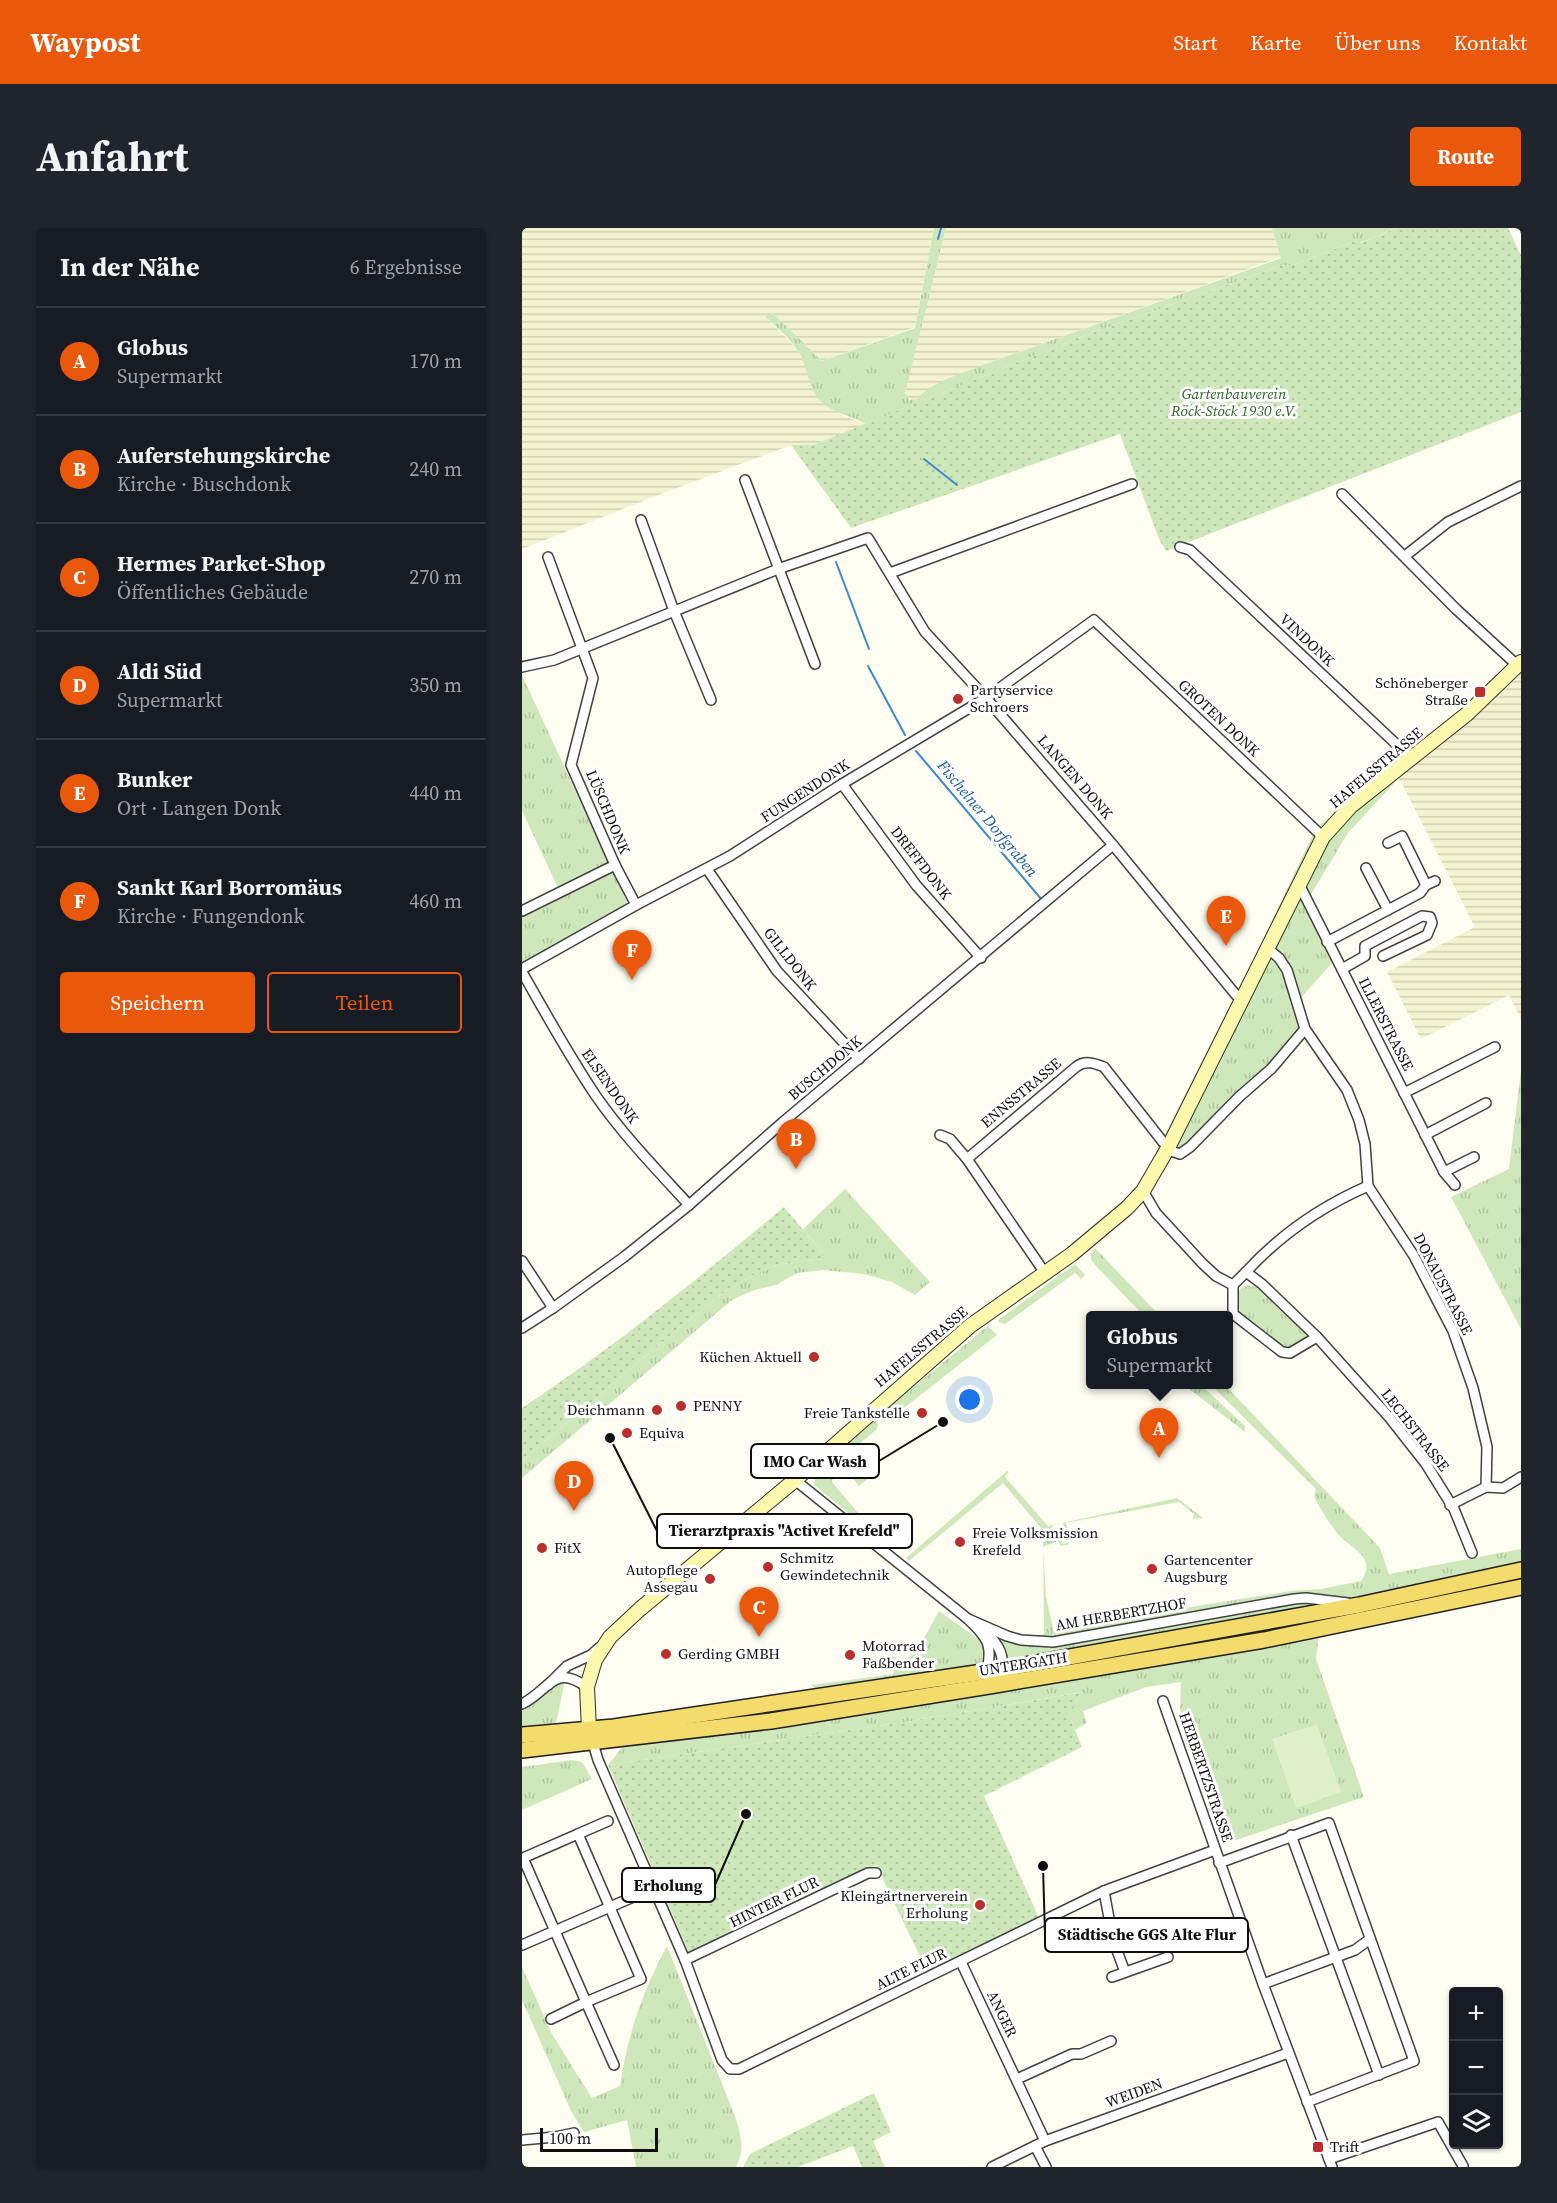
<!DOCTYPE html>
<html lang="de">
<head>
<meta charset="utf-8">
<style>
  :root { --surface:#171b24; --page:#20242c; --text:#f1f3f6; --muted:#9ea1a6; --line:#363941; --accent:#ea580c }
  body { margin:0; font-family:"Source Serif 4",serif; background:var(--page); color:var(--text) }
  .controls { position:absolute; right:18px; bottom:18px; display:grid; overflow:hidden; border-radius:6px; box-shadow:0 2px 4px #0004 }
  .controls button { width:54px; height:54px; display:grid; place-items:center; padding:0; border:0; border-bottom:2px solid var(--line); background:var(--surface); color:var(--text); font:30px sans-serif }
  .scale { position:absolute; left:18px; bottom:15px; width:118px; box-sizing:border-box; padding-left:6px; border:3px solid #0f0f0f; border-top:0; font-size:16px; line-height:21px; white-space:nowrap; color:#0f0f0f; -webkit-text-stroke:4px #fff; paint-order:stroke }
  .you { position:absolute; left:448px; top:1172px; width:21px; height:21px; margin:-15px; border:4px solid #fff; border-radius:50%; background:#1a73e8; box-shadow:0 0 0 9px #1a73e833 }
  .badge { display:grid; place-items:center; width:39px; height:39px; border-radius:50%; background:var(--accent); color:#fff; font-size:20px; font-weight:700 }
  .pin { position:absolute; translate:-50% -50px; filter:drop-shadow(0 2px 3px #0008) }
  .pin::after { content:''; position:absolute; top:32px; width:21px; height:18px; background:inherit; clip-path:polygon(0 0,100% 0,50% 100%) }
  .popup { position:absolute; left:564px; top:1083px; width:147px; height:78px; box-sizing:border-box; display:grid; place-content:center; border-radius:6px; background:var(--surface); filter:drop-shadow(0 2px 4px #0005); font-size:20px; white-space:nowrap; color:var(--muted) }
  .popup b { font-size:22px; color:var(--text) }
  .popup::after { content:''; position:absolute; left:50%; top:100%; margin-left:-12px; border:12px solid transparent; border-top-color:var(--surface) }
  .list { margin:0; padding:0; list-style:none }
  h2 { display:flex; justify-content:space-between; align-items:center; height:78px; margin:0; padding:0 24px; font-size:26px }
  h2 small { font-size:20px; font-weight:400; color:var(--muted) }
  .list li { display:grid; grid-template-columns:39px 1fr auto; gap:18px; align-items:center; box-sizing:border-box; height:108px; padding:0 24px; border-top:2px solid var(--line) }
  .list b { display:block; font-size:22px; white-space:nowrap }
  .list p { margin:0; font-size:20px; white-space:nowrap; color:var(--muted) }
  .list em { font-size:20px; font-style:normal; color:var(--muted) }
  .actions { display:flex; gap:12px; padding:18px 24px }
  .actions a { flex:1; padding:14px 0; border:2px solid var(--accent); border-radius:6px; text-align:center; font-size:21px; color:var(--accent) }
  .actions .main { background:var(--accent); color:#fff }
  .icon { flex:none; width:33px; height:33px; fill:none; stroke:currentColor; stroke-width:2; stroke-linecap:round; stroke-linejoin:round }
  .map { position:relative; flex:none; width:999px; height:1939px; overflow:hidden; border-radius:6px }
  header { display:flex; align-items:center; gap:36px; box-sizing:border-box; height:84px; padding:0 30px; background:var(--accent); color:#fff }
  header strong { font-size:28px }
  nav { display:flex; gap:33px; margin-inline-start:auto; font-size:21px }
  .intro { display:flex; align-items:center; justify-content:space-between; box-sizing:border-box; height:144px; padding:0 36px }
  h1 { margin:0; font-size:42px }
  .button { padding:15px 27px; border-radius:6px; background:var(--accent); color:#fff; font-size:21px; font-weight:700 }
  main { display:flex; gap:36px; padding:0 36px }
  aside { flex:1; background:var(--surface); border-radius:6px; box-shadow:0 2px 4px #0004 }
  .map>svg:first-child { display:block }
</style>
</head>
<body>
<header>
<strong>Waypost</strong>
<nav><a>Start</a><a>Karte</a><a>Über uns</a><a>Kontakt</a></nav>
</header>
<div class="intro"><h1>Anfahrt</h1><a class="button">Route</a></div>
<main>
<aside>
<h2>In der Nähe<small>6 Ergebnisse</small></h2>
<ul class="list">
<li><span class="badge">A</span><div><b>Globus</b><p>Supermarkt</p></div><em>170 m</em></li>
<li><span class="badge">B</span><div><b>Auferstehungskirche</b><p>Kirche · Buschdonk</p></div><em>240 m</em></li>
<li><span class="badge">C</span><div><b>Hermes Parket-Shop</b><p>Öffentliches Gebäude</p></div><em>270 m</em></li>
<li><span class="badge">D</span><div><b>Aldi Süd</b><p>Supermarkt</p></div><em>350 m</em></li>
<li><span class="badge">E</span><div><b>Bunker</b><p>Ort · Langen Donk</p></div><em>440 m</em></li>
<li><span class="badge">F</span><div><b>Sankt Karl Borromäus</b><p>Kirche · Fungendonk</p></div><em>460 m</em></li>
</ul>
<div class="actions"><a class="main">Speichern</a><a>Teilen</a></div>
</aside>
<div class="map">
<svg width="999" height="1939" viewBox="0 0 999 1939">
  <defs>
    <pattern id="farmland-rules" width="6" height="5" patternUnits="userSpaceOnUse" patternTransform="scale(1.5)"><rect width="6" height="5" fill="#f4f3d1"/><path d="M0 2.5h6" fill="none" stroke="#d0cfb2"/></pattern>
    <pattern id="grass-tufts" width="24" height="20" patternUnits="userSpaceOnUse" patternTransform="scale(1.5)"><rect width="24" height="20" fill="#cfe8bb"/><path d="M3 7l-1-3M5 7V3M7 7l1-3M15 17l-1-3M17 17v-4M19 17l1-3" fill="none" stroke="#b1c6a0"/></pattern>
    <pattern id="garden-dots" width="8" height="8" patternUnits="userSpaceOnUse" patternTransform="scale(1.5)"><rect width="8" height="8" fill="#cfe8bb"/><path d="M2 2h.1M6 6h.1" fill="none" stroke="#b1c6a0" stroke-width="1.8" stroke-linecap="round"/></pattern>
  </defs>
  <rect width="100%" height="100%" fill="#fefdf1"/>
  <g fill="url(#farmland-rules)">
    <path d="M 0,0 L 412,0 L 393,99 L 300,133 L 252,86 L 243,88 L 276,122 L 285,141 L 289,156 L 321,188 L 344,196 L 291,217 L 269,217 L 126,271 L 0,321 Z"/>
    <path d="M 424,0 L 750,0 L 759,29 L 458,138 L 396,171 L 387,172 L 382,165 Z"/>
    <path d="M 999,427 L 999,791 L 987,767 L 899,811 L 865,744 L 953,699 L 877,550 L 868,539 L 940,483 Z"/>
  </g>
  <g fill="url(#grass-tufts)">
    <path d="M 412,0 L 424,0 L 383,165 L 387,172 L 396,171 C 404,156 442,145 458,138 L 759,30 L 750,0 L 875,0 L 838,15 L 833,13 L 772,37 L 761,37 L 561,108 L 344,196 C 329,188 311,185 298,173 C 287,161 285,140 278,126 C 270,112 254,99 243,88 L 252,86 L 300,133 L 393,100 Z"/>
    <path d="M 0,447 L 107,679 L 0,735 L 0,686 L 39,666 L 0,583 Z"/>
    <path d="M 868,539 L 877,550 L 826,605 L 788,668 L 817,727 L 778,771 L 789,801 L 705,888 L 658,929 L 634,924 L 736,722 L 794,600 Z"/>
    <path d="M 999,842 L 999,1101 L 929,969 L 987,941 Z"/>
    <path d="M 323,961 L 408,1054 L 393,1067 L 370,1054 L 342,1046 L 301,1042 L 275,1045 L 254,1057 L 232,1062 L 210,1072 L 0,1250 L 0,1233 L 158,1099 L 205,1062 L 229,1048 L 259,1036 L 300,1031 L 300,1024 L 281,1001 Z"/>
    <path d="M 573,1020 L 637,1087 L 621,1087 L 573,1037 L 569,1031 L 569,1025 Z"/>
    <path d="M 553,1036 L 563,1047 L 559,1051 L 553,1045 L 483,1096 L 477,1094 L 476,1092 Z"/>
    <path d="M 726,1057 L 739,1060 L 786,1107 L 785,1111 L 765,1121 C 753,1118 724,1096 718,1084 C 715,1078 715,1071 716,1065 L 719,1060 Z"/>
    <path d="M 466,1098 L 475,1107 L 373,1187 L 360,1186 L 359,1185 Z"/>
    <path d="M 669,1156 L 679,1157 L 723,1198 L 723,1204 L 666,1160 Z"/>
    <path d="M 689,1157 L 703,1157 L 858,1320 L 867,1346 L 999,1321 L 999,1364 L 797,1408 L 794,1431 L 842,1569 L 702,1616 L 658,1484 L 659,1454 L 624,1459 L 561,1483 L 565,1495 L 553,1502 L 546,1485 L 561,1464 L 383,1494 L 86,1537 L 102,1517 L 323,1486 L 289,1457 L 372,1446 L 371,1439 L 364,1433 L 369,1427 L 379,1434 L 401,1420 L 399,1416 L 417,1383 L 455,1410 L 487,1413 L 522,1406 L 521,1300 L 519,1300 L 481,1255 L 387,1333 L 384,1330 L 485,1243 L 487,1244 L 483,1248 L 484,1250 L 526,1298 L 532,1297 L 529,1301 L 542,1316 L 547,1314 L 546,1317 L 539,1318 L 536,1313 L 521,1319 L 524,1369 L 532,1404 L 539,1403 L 538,1401 L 544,1399 L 769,1363 L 799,1361 L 839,1353 C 856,1328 828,1321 815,1305 C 806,1294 799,1281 792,1269 L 794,1261 Z"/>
    <path d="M 352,1191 L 356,1197 L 355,1201 L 311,1238 L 317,1246 L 309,1253 L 349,1300 L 357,1294 L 377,1317 L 362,1314 L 292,1257 L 294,1248 Z"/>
    <path d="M 336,1230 L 350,1247 L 337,1258 L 320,1238 L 326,1233 L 329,1236 Z"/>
    <path d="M 655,1270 L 681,1290 L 671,1291 L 672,1286 L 657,1274 L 543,1295 L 546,1301 L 540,1295 Z"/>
    <path d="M 40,1453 L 43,1453 L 34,1495 L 0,1498 L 0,1483 L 8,1479 Z"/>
    <path d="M 50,1532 L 60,1534 L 70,1551 L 0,1582 L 0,1539 Z"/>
    <path d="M 145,1718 L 213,1888 C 219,1907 223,1922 214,1939 L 114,1939 L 105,1892 L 62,1904 L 49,1883 L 0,1772 L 0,1739 L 30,1806 L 70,1870 L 98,1858 C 105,1808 121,1762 145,1718 Z"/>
  </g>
  <g fill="url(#garden-dots)">
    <path d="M 875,0 L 986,0 L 999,27 L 999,184 L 644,323 L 637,311 L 598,206 L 329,300 L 269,217 L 291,217 L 561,108 L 761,37 L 772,37 L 833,13 L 839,15 Z"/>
    <path d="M 262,979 L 300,1024 L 300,1031 L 259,1036 L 229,1048 L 205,1062 L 158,1099 L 0,1233 L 0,1180 C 92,1119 177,1050 262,979 Z"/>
    <path d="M 562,1464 L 546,1485 L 560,1519 L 462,1568 L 517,1690 L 405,1743 L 354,1637 L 168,1727 L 86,1537 L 383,1494 Z"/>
    <path d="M 352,1865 L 369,1904 L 351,1913 L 363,1939 L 340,1939 L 331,1918 L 276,1939 L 221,1939 L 228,1926 Z"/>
  </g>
  <path fill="#e1f0cc" d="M 795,1496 L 819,1564 L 774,1580 L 750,1511 Z"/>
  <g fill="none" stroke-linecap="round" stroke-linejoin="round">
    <g stroke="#4089c9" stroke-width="2">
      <path d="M 416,11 L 419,0"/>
      <path d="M 402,231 L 435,257"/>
      <path d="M 314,334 L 347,421"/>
      <path d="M 346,438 L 383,507"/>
      <path d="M 394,523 L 520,672"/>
    </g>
    <g stroke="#424242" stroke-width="12">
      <g id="minor">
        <path d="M 223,252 L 293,436"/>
        <path d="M 820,266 L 934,381 L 995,437"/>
        <path d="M 119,292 L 152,383 L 189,472"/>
        <path d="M 658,319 L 668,322 L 890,531"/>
        <path d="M 883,328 L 926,294 L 999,258"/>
        <path d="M 26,329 L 71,450 L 49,537 L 93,637 L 114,677"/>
        <path d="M 368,345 L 610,256"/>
        <path d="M 0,439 L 32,432 L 256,341 L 346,310 L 403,404 L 464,470 L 591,617 L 714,767 L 720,770"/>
        <path d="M 320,556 L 394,657 L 459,730"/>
        <path d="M 866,615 L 880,608 L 904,657"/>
        <path d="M 844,640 L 866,682"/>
        <path d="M 185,641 L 255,743 L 337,831"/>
        <path d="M 777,656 L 922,944 L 933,957"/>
        <path d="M 0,683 L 93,637"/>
        <path d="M 805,714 L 898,665 L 904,657 L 913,653"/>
        <path d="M 745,720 L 757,730 L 765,742 L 783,801 L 825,862 L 837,892 L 843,916 L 846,958 L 892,1028 L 931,1103 L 951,1160 L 965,1219 L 964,1259 L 928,1277"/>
        <path d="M 0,741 L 114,677 L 208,628 L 320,556 L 464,470 L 572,392 L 801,609"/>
        <path d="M 820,741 L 843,728 L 843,718 L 900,688 L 908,689 L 910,695 L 905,707 L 861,728"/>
        <path d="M 0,744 C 24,786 47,828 74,868 C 101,907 135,942 167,977"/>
        <path d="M 882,865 L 973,819"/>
        <path d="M 418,907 L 428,911 L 445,931"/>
        <path d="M 903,907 L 964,875"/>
        <path d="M 922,944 L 952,929"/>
        <path d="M 621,963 L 634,985 L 681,1036 L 694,1048 L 711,1057 L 724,1044 L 740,1056 L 795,1109 L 867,1189 L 904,1236 L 932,1281 L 950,1325"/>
        <path d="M 0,1033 L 31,1080"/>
        <path d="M 724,1044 C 758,1007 800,978 846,958"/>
        <path d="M 523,1045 L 445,931 L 554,839 C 563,832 572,835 582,839 L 641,914 L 652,924 L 658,926 L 668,919 L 717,869 L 749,841 L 783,801"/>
        <path d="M 711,1057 L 711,1086 L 760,1124 L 768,1125 L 795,1109"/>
        <path d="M 0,1100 L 31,1080 L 102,1029 L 167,977 L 261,894 L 591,617"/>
        <path d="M 273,1252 L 446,1391 L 485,1408 L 499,1412 L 531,1414 L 772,1371 L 784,1370 L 826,1375"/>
        <path d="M 964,1259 L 981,1260 L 999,1249"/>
        <path d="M 446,1391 C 471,1406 492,1428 473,1457 C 459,1439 472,1431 465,1414 C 461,1405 453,1398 446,1391 Z"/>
        <path d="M 26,1457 L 45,1438 L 69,1427 L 77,1420"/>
        <path d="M 641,1473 L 741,1756 L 810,1939"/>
        <path d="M 0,1476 C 28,1462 31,1435 65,1459"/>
        <path d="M 71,1515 L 76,1532 L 163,1732 L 200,1832 L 208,1841 L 217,1841 L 582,1663 L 693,1622"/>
        <path d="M 56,1606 L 119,1751 L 64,1774 L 1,1630 Z"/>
        <path d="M 56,1606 L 86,1593"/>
        <path d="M 769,1607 L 857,1847"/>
        <path d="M 697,1635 L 807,1595 L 892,1833 L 785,1874"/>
        <path d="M 582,1663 L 591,1712 L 603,1744"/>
        <path d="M 0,1717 L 132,1660"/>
        <path d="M 163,1732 L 346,1645 L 354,1645"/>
        <path d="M 439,1734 L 523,1913"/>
        <path d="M 590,1749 L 646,1729"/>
        <path d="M 741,1756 L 833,1722 L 848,1711"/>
        <path d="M 29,1791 L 64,1774 L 92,1837"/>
        <path d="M 495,1851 L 550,1826 L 559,1826 L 589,1813"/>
        <path d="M 0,1912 L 33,1909 L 52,1905"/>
        <path d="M 513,1918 L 524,1939"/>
        <path d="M 807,1931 L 916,1894 L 941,1938"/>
        <path d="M 470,1939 L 523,1913 L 766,1825"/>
      </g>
    </g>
    <g stroke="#313131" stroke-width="16">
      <path id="secondary" d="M 70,1510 L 67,1501 L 65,1459 L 73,1432 L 88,1409 L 118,1381 L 273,1252 L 448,1098 L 550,1026 L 605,980 L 621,963 L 646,920 L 801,609 L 829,578 L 945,486 L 999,434"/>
    </g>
    <g stroke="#202020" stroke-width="18">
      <g id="primary">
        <path d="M 0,1507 L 92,1499 L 481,1441 L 837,1377 L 999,1342"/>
        <path d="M 0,1522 L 249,1493 L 473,1457 L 742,1412 L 999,1359"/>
      </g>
    </g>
    <use href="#minor" stroke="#fff" stroke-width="9"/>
    <use href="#secondary" stroke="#fcf9ae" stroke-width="14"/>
    <use href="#primary" stroke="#f3dc6c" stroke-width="15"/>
  </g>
  <g fill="#ba2e2b" stroke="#fff" stroke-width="2">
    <rect x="952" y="458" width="12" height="12" rx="3"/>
    <circle cx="436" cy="471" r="6"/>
    <circle cx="292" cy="1129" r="6"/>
    <circle cx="159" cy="1178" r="6"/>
    <circle cx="135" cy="1182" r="6"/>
    <circle cx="400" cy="1185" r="6"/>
    <circle cx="105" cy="1205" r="6"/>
    <circle cx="438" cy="1314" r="6"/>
    <circle cx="20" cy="1320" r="6"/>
    <circle cx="246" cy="1339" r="6"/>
    <circle cx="630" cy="1341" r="6"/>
    <circle cx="188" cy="1351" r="6"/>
    <circle cx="144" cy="1426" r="6"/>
    <circle cx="328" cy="1427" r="6"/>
    <circle cx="458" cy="1677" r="6"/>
    <rect x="790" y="1913" width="12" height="12" rx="3"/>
  </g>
  <g text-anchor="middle" stroke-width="6" stroke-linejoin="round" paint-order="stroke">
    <g font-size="15" font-style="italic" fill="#2a6421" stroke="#fff">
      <text x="712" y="171">Gartenbauverein<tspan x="712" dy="17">Röck-Stöck 1930 e.V.</tspan></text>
    </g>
    <g font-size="15" fill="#0f0f0f" stroke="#fff">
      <text transform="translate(785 412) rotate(43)" y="5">VINDONK</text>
      <text transform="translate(697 490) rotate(43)" y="5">GROTEN DONK</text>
      <text transform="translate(854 540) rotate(-40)" y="5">HAFELSSTRASSE</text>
      <text transform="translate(553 549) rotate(49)" y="5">LANGEN DONK</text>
      <text transform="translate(283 563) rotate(-33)" y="5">FUNGENDONK</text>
      <text transform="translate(86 584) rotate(67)" y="5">LÜSCHDONK</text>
      <text transform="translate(399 635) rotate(52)" y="5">DREFFDONK</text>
      <text transform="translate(268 731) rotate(52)" y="5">GILLDONK</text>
      <text transform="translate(864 796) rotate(63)" y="5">ILLERSTRASSE</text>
      <text transform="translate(303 840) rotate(-40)" y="5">BUSCHDONK</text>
      <text transform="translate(88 858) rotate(55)" y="5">ELSENDONK</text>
      <text transform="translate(499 865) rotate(-40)" y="5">ENNSSTRASSE</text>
      <text transform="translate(921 1056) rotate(63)" y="5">DONAUSTRASSE</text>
      <text transform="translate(399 1119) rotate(-40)" y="5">HAFELSSTRASSE</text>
      <text transform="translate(893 1202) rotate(52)" y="5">LECHSTRASSE</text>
      <text transform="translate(599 1386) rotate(-10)" y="5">AM HERBERTZHOF</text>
      <text transform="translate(501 1436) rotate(-9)" y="5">UNTERGATH</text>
      <text transform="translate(684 1549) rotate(71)" y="5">HERBERTZSTRASSE</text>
      <text transform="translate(252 1674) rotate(-26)" y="5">HINTER FLUR</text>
      <text transform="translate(389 1741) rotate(-26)" y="5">ALTE FLUR</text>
      <text transform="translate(480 1786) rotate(64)" y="5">ANGER</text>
      <text transform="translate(612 1865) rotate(-20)" y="5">WEIDEN</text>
    </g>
    <g font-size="15" fill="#0f0f0f" stroke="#fff" text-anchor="start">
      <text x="946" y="460" text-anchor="end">Schöneberger<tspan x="946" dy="17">Straße</tspan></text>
      <text x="448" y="467">Partyservice<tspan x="448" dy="17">Schroers</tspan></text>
      <text x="280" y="1134" text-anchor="end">Küchen Aktuell</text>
      <text x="171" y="1183">PENNY</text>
      <text x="123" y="1187" text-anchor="end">Deichmann</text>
      <text x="388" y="1190" text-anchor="end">Freie Tankstelle</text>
      <text x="117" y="1210">Equiva</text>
      <text x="450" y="1310">Freie Volksmission<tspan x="450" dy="17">Krefeld</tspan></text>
      <text x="32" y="1325">FitX</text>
      <text x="258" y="1335">Schmitz<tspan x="258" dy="17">Gewindetechnik</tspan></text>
      <text x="642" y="1337">Gartencenter<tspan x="642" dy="17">Augsburg</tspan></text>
      <text x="176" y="1347" text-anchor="end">Autopflege<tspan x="176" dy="17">Assegau</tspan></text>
      <text x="340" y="1423">Motorrad<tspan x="340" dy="17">Faßbender</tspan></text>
      <text x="156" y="1431">Gerding GMBH</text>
      <text x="446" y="1673" text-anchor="end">Kleingärtnerverein<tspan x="446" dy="17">Erholung</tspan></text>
      <text x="808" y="1924">Trift</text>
    </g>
    <g font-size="16" font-style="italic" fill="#1c5b9d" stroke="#fff">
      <text transform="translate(466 590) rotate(50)" y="6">Fischelner Dorfgraben</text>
    </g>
  </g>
  <path fill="none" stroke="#0f0f0f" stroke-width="2" d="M421 1194L357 1233M88 1210L135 1303M224 1586L193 1657M521 1638L523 1707"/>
  <g fill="#0f0f0f" stroke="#fff" stroke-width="2">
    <circle cx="421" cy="1194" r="6"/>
    <circle cx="88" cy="1210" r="6"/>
    <circle cx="224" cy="1586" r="6"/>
    <circle cx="521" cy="1638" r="6"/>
  </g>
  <g fill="#fff" stroke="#0f0f0f" stroke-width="2">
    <rect x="229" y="1216" width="128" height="34" rx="6"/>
    <rect x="135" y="1286" width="255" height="34" rx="6"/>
    <rect x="100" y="1640" width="93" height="34" rx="6"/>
    <rect x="523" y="1690" width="203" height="34" rx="6"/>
  </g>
  <g font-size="16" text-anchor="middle" font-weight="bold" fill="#0f0f0f">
    <text x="293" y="1239">IMO Car Wash</text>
    <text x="262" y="1308">Tierarztpraxis "Activet Krefeld"</text>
    <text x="146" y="1663">Erholung</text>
    <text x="625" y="1712">Städtische GGS Alte Flur</text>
  </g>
</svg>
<div class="controls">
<button>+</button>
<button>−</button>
<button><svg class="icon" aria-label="layers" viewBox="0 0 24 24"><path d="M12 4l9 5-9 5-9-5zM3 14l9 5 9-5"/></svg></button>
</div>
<div class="scale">100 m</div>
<div class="you"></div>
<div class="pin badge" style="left:637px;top:1230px">A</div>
<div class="popup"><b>Globus</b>Supermarkt</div>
<div class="pin badge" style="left:274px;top:941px">B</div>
<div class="pin badge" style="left:237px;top:1409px">C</div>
<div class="pin badge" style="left:52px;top:1283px">D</div>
<div class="pin badge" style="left:704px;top:718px">E</div>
<div class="pin badge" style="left:110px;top:752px">F</div>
</div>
</main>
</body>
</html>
